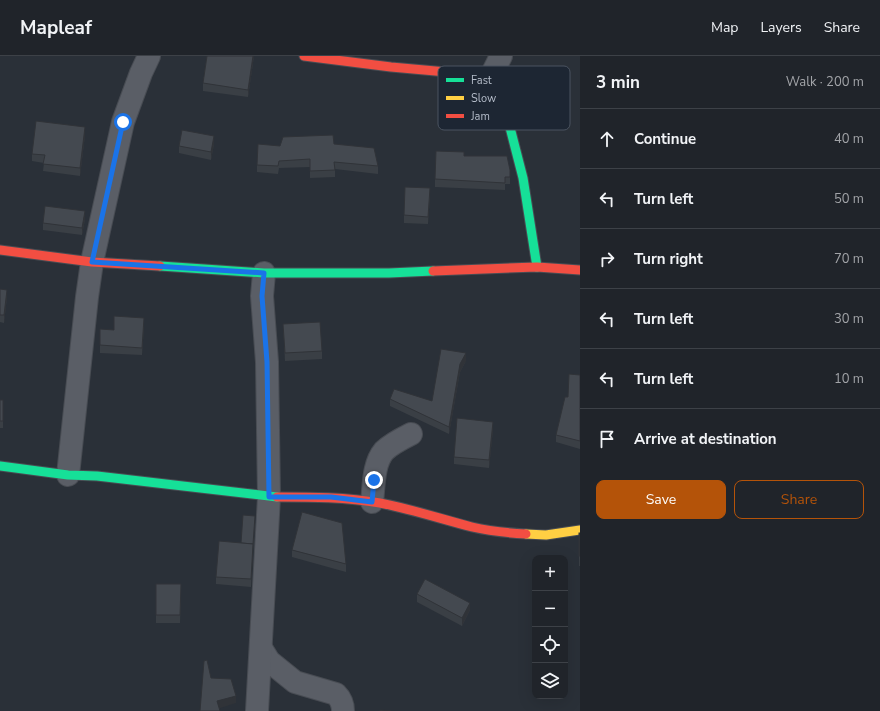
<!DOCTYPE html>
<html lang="en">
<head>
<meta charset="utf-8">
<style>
  :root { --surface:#20242a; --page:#282c32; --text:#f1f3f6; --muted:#a2a4a8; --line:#3d4147; --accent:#b45309 }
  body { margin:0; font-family:"Nunito Sans",sans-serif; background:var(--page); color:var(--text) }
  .controls { position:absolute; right:12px; bottom:12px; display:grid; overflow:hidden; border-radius:8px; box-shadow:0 4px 16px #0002 }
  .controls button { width:36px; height:36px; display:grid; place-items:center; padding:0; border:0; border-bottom:1px solid var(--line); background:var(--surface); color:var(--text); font:20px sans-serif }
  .stop { position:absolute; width:12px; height:12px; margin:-9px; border:3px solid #1a73e8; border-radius:50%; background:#fff }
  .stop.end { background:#1a73e8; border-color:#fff; box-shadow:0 1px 4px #0008 }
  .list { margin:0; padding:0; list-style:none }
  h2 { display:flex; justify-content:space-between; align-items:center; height:52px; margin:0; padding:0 16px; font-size:17px }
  h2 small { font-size:13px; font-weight:400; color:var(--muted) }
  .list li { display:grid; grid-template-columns:26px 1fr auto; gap:12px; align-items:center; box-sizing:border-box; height:60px; padding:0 16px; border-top:1px solid var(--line) }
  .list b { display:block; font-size:15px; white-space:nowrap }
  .list em { font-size:13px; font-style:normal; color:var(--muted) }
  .actions { display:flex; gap:8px; padding:12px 16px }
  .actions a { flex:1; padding:9px 0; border:1px solid var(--accent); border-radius:8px; text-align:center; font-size:14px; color:var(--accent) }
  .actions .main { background:var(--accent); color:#fff }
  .icon { flex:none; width:22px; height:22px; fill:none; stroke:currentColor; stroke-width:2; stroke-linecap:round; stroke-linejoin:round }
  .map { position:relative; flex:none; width:580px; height:655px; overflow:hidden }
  header { display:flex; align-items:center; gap:24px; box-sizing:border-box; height:56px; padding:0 20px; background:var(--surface); border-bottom:1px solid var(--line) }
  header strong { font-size:19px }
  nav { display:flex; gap:22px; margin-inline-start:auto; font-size:14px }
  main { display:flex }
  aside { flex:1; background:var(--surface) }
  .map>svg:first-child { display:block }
</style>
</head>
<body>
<header>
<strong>Mapleaf</strong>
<nav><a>Map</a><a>Layers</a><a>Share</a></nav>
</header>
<main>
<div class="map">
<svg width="580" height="655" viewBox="0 0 580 655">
  <rect width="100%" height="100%" fill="#2a3038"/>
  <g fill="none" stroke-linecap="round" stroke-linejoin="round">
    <g stroke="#484c53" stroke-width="24">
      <g id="street">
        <path d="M 491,20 L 501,0"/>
        <path d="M 68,419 L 87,241 L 92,206 L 123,66 L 141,17 L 149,0"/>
        <path d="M 372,446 C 374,430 373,408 384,395 C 390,389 403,382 411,378"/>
        <path d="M 261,592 L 269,605 L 295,626 L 336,638 C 341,643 343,648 343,655"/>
        <path d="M 257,655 L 269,441 L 267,306 L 262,240 L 264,217"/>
      </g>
    </g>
    <g stroke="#484c53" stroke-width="11">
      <g id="fast">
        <path d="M 506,56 L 523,122 L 537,211"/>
        <path d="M 160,210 L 264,217 L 389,217 L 433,215"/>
        <path d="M 0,410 L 68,419 L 97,420 L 277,441"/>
      </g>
    </g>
    <g stroke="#484c53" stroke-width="11">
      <path id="slow" d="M 526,478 L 546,479 L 580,474"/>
    </g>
    <g stroke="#484c53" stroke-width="11">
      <g id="jam">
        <path d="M 304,0 L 391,11 L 491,20 L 500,32 L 506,56"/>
        <path d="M 0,194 L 92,206 L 160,210"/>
        <path d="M 433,215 L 537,211 L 580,214"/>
        <path d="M 277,441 C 311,441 346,441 380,447 C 411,453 441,463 472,471 C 489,475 508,477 526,478"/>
      </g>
    </g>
    <use href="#street" stroke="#5a5e66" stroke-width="22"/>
    <use href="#fast" stroke="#16e098" stroke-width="9"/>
    <use href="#slow" stroke="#ffcf43" stroke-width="9"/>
    <use href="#jam" stroke="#f24e42" stroke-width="9"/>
  </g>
  <g fill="#3a3f45">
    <path d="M 207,0 L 254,0 L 248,41 L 203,35 L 203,27 Z"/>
    <path d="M 85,79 L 80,120 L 43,115 L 44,107 L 32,105 L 32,98 Z"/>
    <path d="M 214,88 L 211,104 L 179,97 L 179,90 Z"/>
    <path d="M 334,88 L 378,110 L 378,118 L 335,113 L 335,121 L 310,122 L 310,111 L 279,112 L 278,118 L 257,116 L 257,109 L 280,90 Z"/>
    <path d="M 464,100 L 510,114 L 510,128 L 505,128 L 505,134 L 435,131 L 435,123 Z"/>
    <path d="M 430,139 L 428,168 L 404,167 L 404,159 Z"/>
    <path d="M 85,163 L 82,179 L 43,174 L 43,167 Z"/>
    <path d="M 0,233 L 7,241 L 4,267 L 0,266 Z"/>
    <path d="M 283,268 L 322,295 L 322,303 L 285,305 Z"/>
    <path d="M 144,270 L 142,299 L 100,297 L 100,289 L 114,274 Z"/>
    <path d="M 466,305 L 460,316 L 449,378 L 390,350 L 390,343 L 432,345 Z"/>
    <path d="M 580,319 L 580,393 L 556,386 L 556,379 L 568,341 Z"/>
    <rect x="0" y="344" width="3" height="28"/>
    <path d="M 493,373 L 489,412 L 454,408 L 454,401 Z"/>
    <path d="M 255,467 L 251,531 L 216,528 L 216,521 L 241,487 Z"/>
    <rect x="579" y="477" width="1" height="33"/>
    <path d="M 292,494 L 346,508 L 346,516 L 292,501 Z"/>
    <path d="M 156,528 L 181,528 L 180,567 L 156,567 Z"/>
    <path d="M 417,538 L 470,554 L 462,570 L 417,546 Z"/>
  </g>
  <g fill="#303338">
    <path d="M 253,0 L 254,0 L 248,41 L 248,34 Z"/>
    <path d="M 85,71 L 85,79 L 80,120 L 80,112 Z"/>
    <path d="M 214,80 L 214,88 L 211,104 L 211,96 Z"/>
    <path d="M 430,132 L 430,139 L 428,168 L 428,161 Z"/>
    <path d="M 85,155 L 85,163 L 82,179 L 82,172 Z"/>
    <path d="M 7,234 L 7,241 L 4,267 L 4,259 Z"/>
    <path d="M 144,262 L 144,270 L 142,299 L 142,292 Z"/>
    <path d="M 466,297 L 466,305 L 460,316 L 449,378 L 449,371 L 460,308 Z"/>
    <path d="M 493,366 L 493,373 L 489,412 L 489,404 Z"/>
    <path d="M 253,488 L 253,496 L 251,531 L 251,523 Z"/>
    <path d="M 470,547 L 470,554 L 462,570 L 462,562 Z"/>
    <path d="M 236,640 L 236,647 L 217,653 L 217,645 Z"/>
  </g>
  <g fill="#444950" stroke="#303338">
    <path d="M 207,0 L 253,0 L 248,34 L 203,27 Z"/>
    <path d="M 36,65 L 85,71 L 80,112 L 43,108 L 45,99 L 32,98 Z"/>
    <path d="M 182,74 L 214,80 L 211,96 L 179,90 Z"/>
    <path d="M 333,79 L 334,88 L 374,92 L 378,110 L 334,106 L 335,114 L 310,115 L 310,103 L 279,105 L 278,110 L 257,109 L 258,88 L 280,90 L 283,81 Z"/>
    <path d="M 436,95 L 464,96 L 464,100 L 507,100 L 510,114 L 510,121 L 505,121 L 505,127 L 435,123 Z"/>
    <path d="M 405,131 L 430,132 L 428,161 L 404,159 Z"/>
    <path d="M 45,150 L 85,155 L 82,172 L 43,167 Z"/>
    <path d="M 0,233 L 7,234 L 4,259 L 0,259 Z"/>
    <path d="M 114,260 L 144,262 L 142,292 L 100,289 L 100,273 L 114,274 Z"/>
    <path d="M 320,266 L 322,295 L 285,297 L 283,268 Z"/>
    <path d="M 441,293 L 466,297 L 460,308 L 449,371 L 390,343 L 394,333 L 432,345 Z"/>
    <path d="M 569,318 L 580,319 L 580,385 L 556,379 L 565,341 L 568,341 Z"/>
    <rect x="0" y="344" width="3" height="21"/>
    <path d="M 457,362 L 493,366 L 489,404 L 454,401 Z"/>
    <path d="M 302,456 L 342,467 L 346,508 L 292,494 Z"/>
    <path d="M 243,459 L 255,460 L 253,488 L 241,487 Z"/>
    <rect x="579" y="477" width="1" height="23"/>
    <path d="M 219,485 L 253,488 L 251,523 L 216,521 Z"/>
    <path d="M 425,523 L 470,547 L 462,562 L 417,538 Z"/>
    <path d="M 156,528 L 181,528 L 180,559 L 156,559 Z"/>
    <path d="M 207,604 L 211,622 L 231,623 L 236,640 L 217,645 L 220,655 L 200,655 L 204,605 Z"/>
    <path d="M 380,654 L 391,655 L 380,655 Z"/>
  </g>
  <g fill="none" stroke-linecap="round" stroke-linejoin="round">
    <path stroke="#1a73e8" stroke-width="5" d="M 123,66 L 92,206 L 264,217 L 262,240 L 267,306 L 269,441 L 331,441 L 372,446 L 374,424"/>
  </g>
  <rect x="438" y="10" width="132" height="64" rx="6" fill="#1d2633" stroke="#4a5360" stroke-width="1"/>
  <rect x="446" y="22" width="18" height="4" fill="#16e098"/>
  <rect x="446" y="40" width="18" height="4" fill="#ffcf43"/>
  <rect x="446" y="58" width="18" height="4" fill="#f24e42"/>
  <g font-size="11" fill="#b4bcc9">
    <text x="471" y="28">Fast</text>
    <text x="471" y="46">Slow</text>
    <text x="471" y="64">Jam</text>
  </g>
</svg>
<div class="controls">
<button>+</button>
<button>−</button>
<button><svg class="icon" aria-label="locate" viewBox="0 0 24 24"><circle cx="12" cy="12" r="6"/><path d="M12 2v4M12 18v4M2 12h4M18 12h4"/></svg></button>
<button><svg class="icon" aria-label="layers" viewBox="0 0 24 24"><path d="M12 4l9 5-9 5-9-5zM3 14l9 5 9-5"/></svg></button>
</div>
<div class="stop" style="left:123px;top:66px"></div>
<div class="stop end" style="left:374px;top:424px"></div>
</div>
<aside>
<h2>3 min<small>Walk · 200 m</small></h2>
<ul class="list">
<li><svg class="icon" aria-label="ahead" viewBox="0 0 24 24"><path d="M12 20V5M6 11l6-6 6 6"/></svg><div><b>Continue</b></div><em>40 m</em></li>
<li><svg class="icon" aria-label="left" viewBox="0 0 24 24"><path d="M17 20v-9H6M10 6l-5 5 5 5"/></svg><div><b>Turn left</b></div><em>50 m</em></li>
<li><svg class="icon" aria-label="right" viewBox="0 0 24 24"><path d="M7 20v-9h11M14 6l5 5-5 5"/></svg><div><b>Turn right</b></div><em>70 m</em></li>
<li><svg class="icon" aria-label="left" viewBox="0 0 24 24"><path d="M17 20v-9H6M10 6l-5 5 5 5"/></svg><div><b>Turn left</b></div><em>30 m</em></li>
<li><svg class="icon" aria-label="left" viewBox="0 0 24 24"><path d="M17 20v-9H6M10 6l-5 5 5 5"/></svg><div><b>Turn left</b></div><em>10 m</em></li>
<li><svg class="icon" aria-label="arrive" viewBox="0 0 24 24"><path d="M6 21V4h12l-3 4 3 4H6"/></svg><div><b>Arrive at destination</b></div></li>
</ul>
<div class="actions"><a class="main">Save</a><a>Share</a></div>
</aside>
</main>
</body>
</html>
